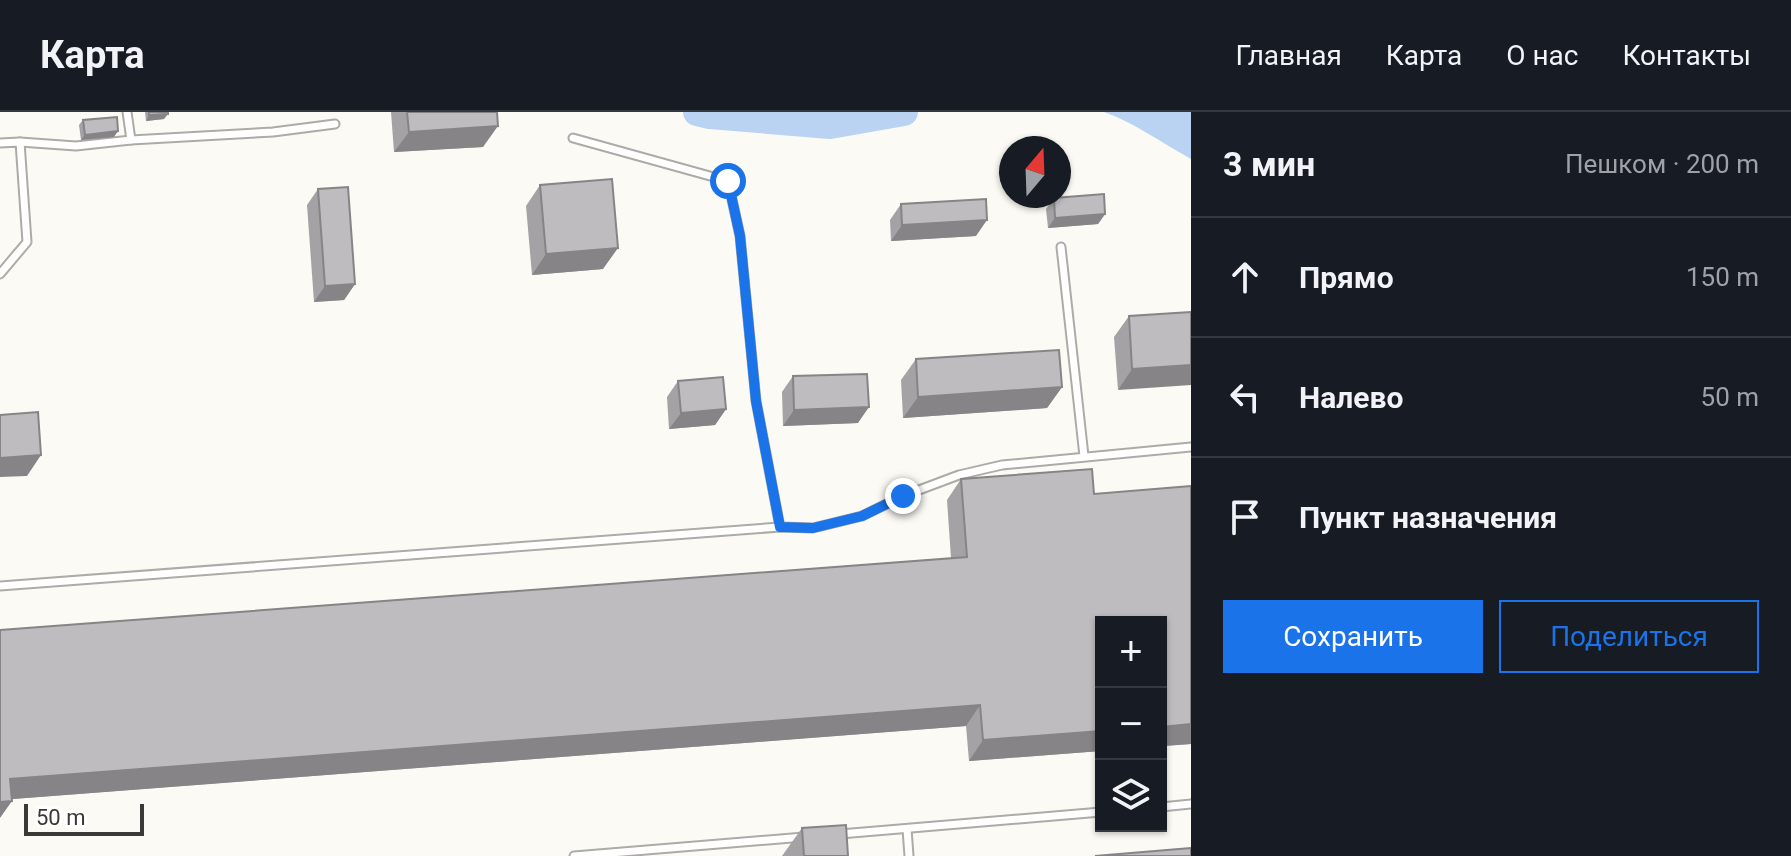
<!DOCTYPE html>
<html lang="ru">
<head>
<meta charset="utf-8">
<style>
  :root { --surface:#171b24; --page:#20242c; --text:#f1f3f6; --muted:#9ea1a6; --line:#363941; --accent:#1a73e8 }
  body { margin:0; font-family:Roboto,sans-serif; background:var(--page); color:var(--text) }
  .controls { position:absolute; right:24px; bottom:24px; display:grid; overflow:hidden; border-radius:0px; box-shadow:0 2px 6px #0004 }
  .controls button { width:72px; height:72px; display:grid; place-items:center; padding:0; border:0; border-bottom:2px solid var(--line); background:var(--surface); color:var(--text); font:40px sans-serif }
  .compass { position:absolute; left:999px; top:24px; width:72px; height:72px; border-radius:50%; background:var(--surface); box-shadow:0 2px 6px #0004; rotate:19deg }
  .scale { position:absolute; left:24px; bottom:20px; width:120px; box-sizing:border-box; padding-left:8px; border:4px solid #3a3937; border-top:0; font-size:22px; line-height:28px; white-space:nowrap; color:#3a3937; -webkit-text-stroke:6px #fff; paint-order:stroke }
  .stop { position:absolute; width:24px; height:24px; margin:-18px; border:6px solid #1a73e8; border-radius:50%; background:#fff }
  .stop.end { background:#1a73e8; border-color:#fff; box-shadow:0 2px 8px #0008 }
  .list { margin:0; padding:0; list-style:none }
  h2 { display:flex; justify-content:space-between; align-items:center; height:104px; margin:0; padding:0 32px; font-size:34px }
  h2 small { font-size:26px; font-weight:400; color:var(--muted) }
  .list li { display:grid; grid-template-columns:52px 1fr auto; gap:24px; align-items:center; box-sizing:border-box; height:120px; padding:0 32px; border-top:2px solid var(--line) }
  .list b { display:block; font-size:30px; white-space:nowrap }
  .list em { font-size:26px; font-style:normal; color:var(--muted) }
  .actions { display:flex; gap:16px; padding:24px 32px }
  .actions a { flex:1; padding:18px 0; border:2px solid var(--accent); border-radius:0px; text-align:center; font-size:28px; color:var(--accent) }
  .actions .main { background:var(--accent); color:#fff }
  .icon { flex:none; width:44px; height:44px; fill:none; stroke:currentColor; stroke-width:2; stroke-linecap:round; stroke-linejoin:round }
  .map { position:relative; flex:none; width:1191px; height:744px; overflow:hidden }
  header { display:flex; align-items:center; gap:48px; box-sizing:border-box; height:112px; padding:0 40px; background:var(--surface); border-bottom:2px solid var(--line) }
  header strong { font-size:38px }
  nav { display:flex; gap:44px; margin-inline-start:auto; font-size:28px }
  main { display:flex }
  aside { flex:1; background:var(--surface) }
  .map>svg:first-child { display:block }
</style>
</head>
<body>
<header>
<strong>Карта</strong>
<nav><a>Главная</a><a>Карта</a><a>О нас</a><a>Контакты</a></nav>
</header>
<main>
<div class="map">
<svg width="1191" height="744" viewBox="0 0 1191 744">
  <rect width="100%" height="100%" fill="#fcfaf5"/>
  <path fill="#bad3f3" d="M 1104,0 L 1191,0 L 1191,47 C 1162,31 1135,11 1104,0 Z"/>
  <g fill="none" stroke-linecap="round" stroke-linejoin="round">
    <path stroke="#bad3f3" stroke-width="28" d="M 697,0 L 710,3 L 830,13 L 904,0"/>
    <g stroke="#adaba7" stroke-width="11">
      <g id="service">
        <path d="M 127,0 L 131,28"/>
        <path d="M 573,26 L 728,69 L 740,124 L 756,289 L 780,415"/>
        <path d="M 20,30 L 76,34 L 131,28 L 273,20 L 335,12"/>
        <path d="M 0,31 L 20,30 L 27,130 L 0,162"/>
        <path d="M 1061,135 L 1084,344"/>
        <path d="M 0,474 L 780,415 L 813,416 L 862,404 L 903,384 L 959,363 L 1002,353 L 1191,335"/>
        <path d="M 1161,695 L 1191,692"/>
        <path d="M 907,717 L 909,744"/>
        <path d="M 840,722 L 1101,700"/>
        <path d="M 574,744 L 804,725"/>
      </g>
    </g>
    <use href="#service" stroke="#fff" stroke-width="7"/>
  </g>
  <g fill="#a4a2a5">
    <path d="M 145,0 L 168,0 L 164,7 L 146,9 Z"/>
    <path d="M 391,0 L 497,0 L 483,35 L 394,40 Z"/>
    <path d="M 83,8 L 114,25 L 81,28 L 79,13 Z"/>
    <path d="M 540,73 L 603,157 L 532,163 L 526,94 Z"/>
    <path d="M 318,77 L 355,172 L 344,188 L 314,190 L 307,93 Z"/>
    <path d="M 1054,86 L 1105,102 L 1098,112 L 1048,116 L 1046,97 Z"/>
    <path d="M 901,92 L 976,124 L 891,129 L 890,108 Z"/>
    <path d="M 1191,200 L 1118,278 L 1114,225 L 1129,204 Z"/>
    <path d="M 916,247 L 1062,275 L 1047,296 L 903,306 L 901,268 Z"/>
    <path d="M 793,264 L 858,311 L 783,314 L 782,280 Z"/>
    <path d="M 678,269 L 726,297 L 715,313 L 669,317 L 667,285 Z"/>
    <path d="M 961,367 L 1094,382 L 1191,374 L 1191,632 L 969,649 L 966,614 L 12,687 L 0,518 L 951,446 L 947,388 Z"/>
    <path d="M 802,716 L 848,744 L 782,744 Z"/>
  </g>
  <g fill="#868486">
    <path d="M 168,2 L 164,7 L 146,9 L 149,3 Z"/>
    <path d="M 498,14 L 483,35 L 394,40 L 409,20 Z"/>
    <path d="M 118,19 L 114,25 L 81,28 L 85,23 Z"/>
    <path d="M 1105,102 L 1098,112 L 1048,116 L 1055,106 Z"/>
    <path d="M 987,108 L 976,124 L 891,129 L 902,113 Z"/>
    <path d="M 618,136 L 603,157 L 532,163 L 546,142 Z"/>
    <path d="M 355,172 L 344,188 L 314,190 L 325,174 Z"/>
    <path d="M 1191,253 L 1191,273 L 1118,278 L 1132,257 Z"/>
    <path d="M 1062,275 L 1047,296 L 903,306 L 918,285 Z"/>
    <path d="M 869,295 L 858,311 L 783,314 L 794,298 Z"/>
    <path d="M 726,297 L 715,313 L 669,317 L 681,301 Z"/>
    <path d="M 41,343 L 27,364 L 0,365 L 0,346 Z"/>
    <path d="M 980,593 L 966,614 L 0,688 L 10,667 Z"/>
    <path d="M 1191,612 L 1191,632 L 1161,634 L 1161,615 Z"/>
    <path d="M 1101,619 L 1101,639 L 969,649 L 983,628 Z"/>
    <path d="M 12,689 L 0,706 L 0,690 Z"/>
  </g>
  <g fill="#bfbcc0" stroke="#868486" stroke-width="2">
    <path d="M 149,0 L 168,0 L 168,2 L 149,3 Z"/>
    <path d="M 407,0 L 497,0 L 498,14 L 409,20 Z"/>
    <path d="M 117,5 L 118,19 L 85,23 L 83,8 Z"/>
    <path d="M 612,67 L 618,136 L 546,142 L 540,73 Z"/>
    <path d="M 348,75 L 355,172 L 325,174 L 318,77 Z"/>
    <path d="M 1104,82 L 1105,102 L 1055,106 L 1054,86 Z"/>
    <path d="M 986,87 L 987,108 L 902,113 L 901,92 Z"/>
    <path d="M 1191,200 L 1191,253 L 1132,257 L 1129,204 Z"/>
    <path d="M 1059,238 L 1062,275 L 918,285 L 916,247 Z"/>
    <path d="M 867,262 L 869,295 L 794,298 L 793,264 Z"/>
    <path d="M 723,265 L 726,297 L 681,301 L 678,269 Z"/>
    <path d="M 38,300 L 41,343 L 0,346 L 0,303 Z"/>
    <path d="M 1092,357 L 1094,382 L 1191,374 L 1191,612 L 1161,615 L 1161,510 L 1101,510 L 1101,619 L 983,628 L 980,593 L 10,667 L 12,689 L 0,690 L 0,518 L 967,445 L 961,367 Z"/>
    <path d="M 846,713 L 848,744 L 804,744 L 802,716 Z"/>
    <path d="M 1191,736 L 1191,744 L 1095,744 Z"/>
  </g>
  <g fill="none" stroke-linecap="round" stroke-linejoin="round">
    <path stroke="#1a73e8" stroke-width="10" d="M 728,69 L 740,124 L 756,289 L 780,415 L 813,416 L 862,404 L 903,384"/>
  </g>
</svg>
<div class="controls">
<button>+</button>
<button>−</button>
<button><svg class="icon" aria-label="layers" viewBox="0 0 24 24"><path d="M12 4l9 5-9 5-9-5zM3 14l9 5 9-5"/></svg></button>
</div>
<svg class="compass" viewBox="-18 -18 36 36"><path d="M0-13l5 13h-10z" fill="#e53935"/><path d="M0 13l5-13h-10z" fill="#9ea1a6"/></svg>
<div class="scale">50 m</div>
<div class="stop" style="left:728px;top:69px"></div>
<div class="stop end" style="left:903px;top:384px"></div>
</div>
<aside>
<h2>3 мин<small>Пешком · 200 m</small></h2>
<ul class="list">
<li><svg class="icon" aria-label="ahead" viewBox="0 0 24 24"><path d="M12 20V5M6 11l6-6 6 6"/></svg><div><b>Прямо</b></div><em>150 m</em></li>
<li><svg class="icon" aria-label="left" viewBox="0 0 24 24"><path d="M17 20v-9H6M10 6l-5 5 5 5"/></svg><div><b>Налево</b></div><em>50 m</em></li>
<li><svg class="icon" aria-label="arrive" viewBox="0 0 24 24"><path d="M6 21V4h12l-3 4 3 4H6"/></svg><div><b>Пункт назначения</b></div></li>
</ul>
<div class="actions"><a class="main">Сохранить</a><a>Поделиться</a></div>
</aside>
</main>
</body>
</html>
